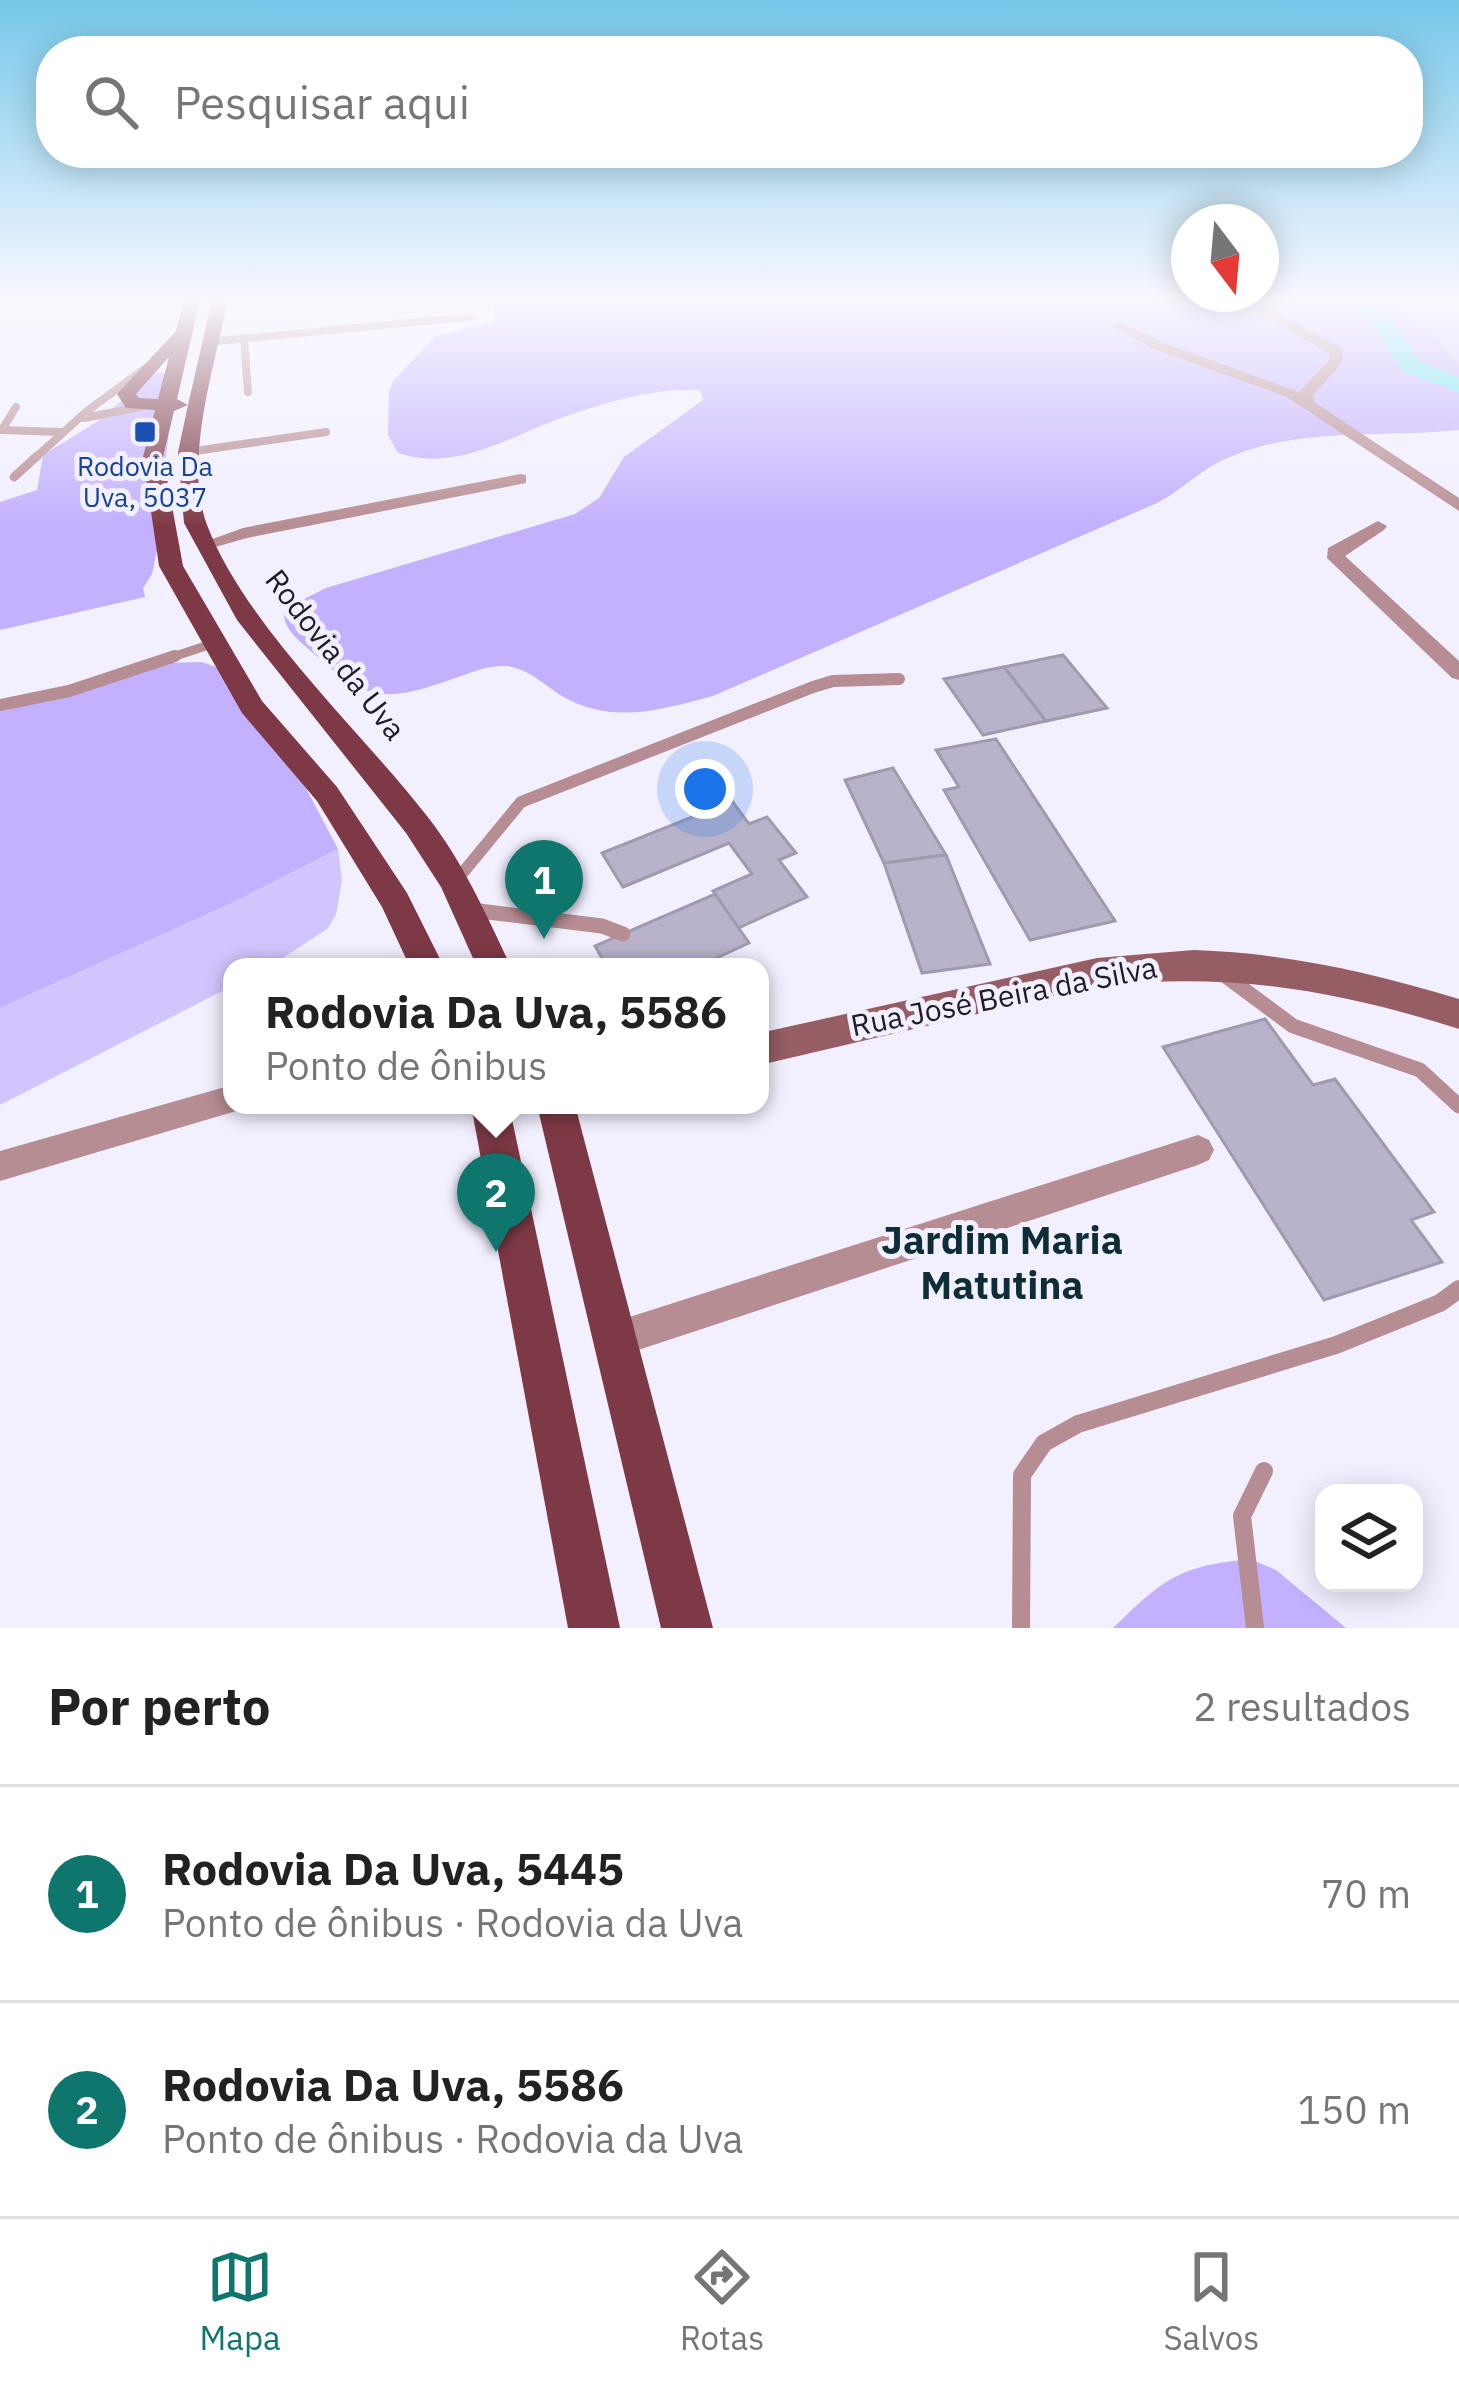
<!DOCTYPE html>
<html lang="pt">
<head>
<meta charset="utf-8">
<style>
  :root { --surface:#fff; --page:#f2f2f2; --text:#222; --muted:#767676; --line:#e0e0e0; --accent:#0f766e }
  body { margin:0; font-family:"IBM Plex Sans",sans-serif; background:var(--page); color:var(--text) }
  .controls { position:absolute; right:36px; bottom:36px; display:grid; overflow:hidden; border-radius:24px; box-shadow:0 6px 30px #0003 }
  .controls button { width:108px; height:108px; display:grid; place-items:center; padding:0; border:0; border-bottom:3px solid var(--line); background:var(--surface); color:var(--text); font:60px sans-serif }
  .compass { position:absolute; left:1171px; top:204px; width:108px; height:108px; border-radius:50%; background:var(--surface); box-shadow:0 6px 30px #0003; rotate:164deg }
  .you { position:absolute; left:705px; top:789px; width:42px; height:42px; margin:-30px; border:9px solid #fff; border-radius:50%; background:#1a73e8; box-shadow:0 0 0 18px #1a73e833 }
  .badge { display:grid; place-items:center; width:78px; height:78px; border-radius:50%; background:var(--accent); color:#fff; font-size:39px; font-weight:700 }
  .pin { position:absolute; translate:-50% -99px; filter:drop-shadow(0 3px 6px #0008) }
  .pin::after { content:''; position:absolute; top:63px; width:42px; height:36px; background:inherit; clip-path:polygon(0 0,100% 0,50% 100%) }
  .popup { position:absolute; left:223px; top:958px; width:546px; height:156px; box-sizing:border-box; display:grid; place-content:center; border-radius:24px; background:var(--surface); filter:drop-shadow(0 3px 9px #0005); font-size:39px; white-space:nowrap; color:var(--muted) }
  .popup b { font-size:45px; color:var(--text) }
  .popup::after { content:''; position:absolute; left:50%; top:100%; margin-left:-24px; border:24px solid transparent; border-top-color:var(--surface) }
  .list { margin:0; padding:0; list-style:none }
  h2 { display:flex; justify-content:space-between; align-items:center; height:156px; margin:0; padding:0 48px; font-size:51px }
  h2 small { font-size:39px; font-weight:400; color:var(--muted) }
  .list li { display:grid; grid-template-columns:78px 1fr auto; gap:36px; align-items:center; box-sizing:border-box; height:216px; padding:0 48px; border-top:3px solid var(--line) }
  .list b { display:block; font-size:45px; white-space:nowrap }
  .list p { margin:0; font-size:39px; white-space:nowrap; color:var(--muted) }
  .list em { font-size:39px; font-style:normal; color:var(--muted) }
  .icon { flex:none; width:66px; height:66px; fill:none; stroke:currentColor; stroke-width:2; stroke-linecap:round; stroke-linejoin:round }
  .map { position:relative; flex:none; width:1459px; height:1628px; overflow:hidden }
  .search { position:absolute; background:var(--surface); box-shadow:0 6px 30px #0003; left:36px; right:36px; top:36px; height:132px; display:flex; align-items:center; gap:30px; box-sizing:border-box; padding:0 42px; border-radius:48px; color:var(--muted); font-size:45px }
  .sheet { height:588px; background:var(--surface) }
  nav { display:flex; justify-content:space-around; align-items:center; box-sizing:border-box; height:168px; border-top:3px solid var(--line); background:var(--surface); font-size:33px; color:var(--muted) }
  nav a { display:grid; justify-items:center; gap:6px }
  nav .on { color:var(--accent) }
  .map>svg:first-child { display:block }
</style>
</head>
<body>
<div class="map">
<svg width="1459" height="1628" viewBox="0 0 1459 1628">
  <rect width="100%" height="100%" fill="#f2effe"/>
  <g fill="#d2c5fd">
    <path d="M 1387,300 L 1443,300 L 1459,313 L 1459,365 L 1442,343 Z"/>
    <path d="M 338,849 L 342,880 L 336,915 L 327,929 L 269,967 L 232,967 L 232,986 L 0,1105 L 0,1008 L 232,903 Z"/>
  </g>
  <g fill="#c3b0fe">
    <path d="M 493,300 L 1386,300 L 1430,330 L 1459,365 L 1459,430 C 1383,438 1289,426 1219,462 C 1197,473 1179,492 1157,503 L 713,696 C 660,710 612,725 562,696 C 544,685 528,668 506,666 C 490,665 475,671 461,676 C 391,701 369,706 313,653 C 299,640 282,629 284,609 L 326,588 L 575,514 L 599,498 L 624,457 L 703,400 L 700,390 C 650,387 589,407 543,425 C 495,445 450,470 398,453 L 388,435 L 389,391 L 393,381 L 434,337 L 494,321 Z"/>
    <path d="M 154,373 L 166,373 L 173,388 L 157,550 L 152,574 L 143,588 L 145,597 L 0,630 L 0,502 L 37,490 L 43,455 L 98,421 Z"/>
    <path d="M 202,662 L 221,669 L 298,773 L 338,849 L 232,903 L 0,1008 L 0,702 L 168,663 Z"/>
    <path d="M 1250,1559 L 1276,1570 L 1346,1628 L 1113,1628 C 1163,1579 1179,1566 1250,1559 Z"/>
  </g>
  <g fill="none" stroke-linecap="round" stroke-linejoin="round">
    <path fill="#68e3ee" fill-rule="evenodd" d="M 1350,300 L 1373,300 L 1391,317 L 1420,362 L 1459,377 L 1459,392 L 1403,372 L 1374,326 Z"/>
  </g>
  <g fill="#b8b2ca" stroke="#a09ab1" stroke-width="3">
    <path d="M 1063,655 L 1107,708 L 1046,721 L 1004,667 Z"/>
    <path d="M 1004,667 L 1046,721 L 983,735 L 944,679 Z"/>
    <path d="M 996,739 L 1115,921 L 1030,940 L 944,790 L 959,787 L 936,750 Z"/>
    <path d="M 893,768 L 946,855 L 884,863 L 845,780 Z"/>
    <path d="M 732,801 L 749,824 L 767,817 L 796,853 L 779,860 L 807,897 L 738,928 L 713,891 L 752,874 L 729,843 L 623,887 L 602,853 Z"/>
    <path d="M 946,855 L 990,964 L 922,973 L 884,863 Z"/>
    <path d="M 715,894 L 749,943 L 697,967 L 607,967 L 595,946 Z"/>
    <path d="M 1265,1019 L 1313,1085 L 1335,1079 L 1434,1212 L 1411,1220 L 1442,1262 L 1324,1300 L 1163,1047 Z"/>
  </g>
  <g fill="none" stroke-linecap="round" stroke-linejoin="round">
    <g stroke="#b68d92" stroke-width="8">
      <path d="M 244,338 L 248,392"/>
      <path d="M 16,407 L 2,430 L 62,432"/>
      <path d="M 84,418 L 140,407"/>
      <path d="M 188,452 L 326,432"/>
      <path d="M 34,459 L 87,411 L 147,367"/>
    </g>
    <g stroke="#b68d92" stroke-width="9">
      <path d="M 14,477 L 37,456"/>
      <path d="M 166,659 L 215,643"/>
    </g>
    <g stroke="#b68d92" stroke-width="12">
      <path d="M 0,705 L 69,691 L 175,656"/>
      <path d="M 456,881 L 521,802 L 813,687 L 833,681 L 899,679"/>
      <path d="M 471,910 L 479,911"/>
    </g>
    <g stroke="#b68d92" stroke-width="15">
      <path d="M 471,910 L 602,926 L 623,934"/>
      <path d="M 1223,974 L 1293,1026 L 1420,1070 L 1459,1106"/>
    </g>
    <g stroke="#b68d92" stroke-width="18">
      <path d="M 1021,1628 L 1022,1475 L 1044,1443 L 1078,1424 L 1336,1345 L 1440,1303 L 1459,1289"/>
      <path d="M 1255,1628 L 1242,1516 L 1264,1471"/>
    </g>
    <g fill="#b68d92" fill-rule="evenodd">
      <path d="M 1259,307 L 1269,307 L 1342,349 L 1343,361 L 1313,396 L 1314,402 L 1459,498 L 1459,511 L 1287,397 L 1154,349 L 1110,325 L 1122,322 L 1164,343 L 1299,392 L 1329,360 L 1330,354 L 1259,313 Z"/>
      <path d="M 471,313 L 478,317 L 476,320 L 208,346 L 201,342 L 208,338 Z"/>
      <path d="M 520,474 L 526,475 L 526,483 L 247,538 L 205,550 L 196,545 L 243,528 Z"/>
      <path d="M 1378,521 L 1387,526 L 1384,530 L 1345,556 L 1459,661 L 1459,680 L 1452,678 L 1327,558 L 1328,548 Z"/>
      <path d="M 232,1085 L 232,1105 L 244,1105 L 243,1109 L 0,1181 L 0,1151 Z"/>
      <path d="M 1198,1135 L 1209,1140 L 1214,1150 L 1209,1160 L 1198,1165 L 617,1357 L 605,1351 L 599,1339 L 605,1327 L 617,1321 Z"/>
    </g>
    <path fill="#965d65" fill-rule="evenodd" d="M 1194,950 C 1286,953 1371,972 1459,999 L 1459,1029 C 1333,989 1229,972 1097,986 L 760,1065 L 760,1033 L 1097,958 Z"/>
    <g fill="#7d3a46" fill-rule="evenodd">
      <path d="M 184,300 L 200,300 L 177,399 L 188,405 L 212,300 L 228,300 C 215,365 183,461 207,525 C 245,625 360,730 427,816 C 463,862 486,914 511,967 L 477,967 L 441,887 L 406,833 L 237,620 L 184,523 L 178,452 L 188,405 L 174,411 L 163,457 L 183,566 L 262,701 L 337,787 L 407,893 L 444,967 L 410,967 L 382,907 L 317,801 L 242,713 L 159,566 L 143,457 L 155,410 L 126,408 L 117,394 L 176,331 ZM 169,357 L 158,399 L 139,398 L 136,394 Z"/>
      <path d="M 471,1105 L 509,1105 L 620,1628 L 568,1628 Z"/>
      <path d="M 537,1105 L 575,1105 L 713,1628 L 661,1628 Z"/>
    </g>
  </g>
  <linearGradient id="sky" x2="0" y2="1"><stop stop-color="#75c7ea"/><stop offset="0.57" stop-color="#f9f8ff"/><stop offset="1" stop-color="#f9f8ff" stop-opacity="0"/></linearGradient>
  <rect width="1459" height="527" fill="url(#sky)"/>
  <rect fill="#1a4fb4" stroke="#f2effe" stroke-width="4.5" x="133" y="420" width="24" height="24" rx="6"/>
  <g text-anchor="middle" stroke-width="10" stroke-linejoin="round" paint-order="stroke">
    <g font-size="27" fill="#164399" stroke="#f2effe">
      <text x="145" y="476">Rodovia Da<tspan x="145" dy="31">Uva, 5037</tspan></text>
    </g>
    <g font-size="30" fill="#1e1c25" stroke="#f2effe">
      <text transform="translate(335 655) rotate(52)" y="10">Rodovia da Uva</text>
      <text transform="translate(1004 997) rotate(-11)" y="10">Rua José Beira da Silva</text>
    </g>
    <g font-size="39" font-weight="bold" fill="#0e2e37" stroke="#f2effe">
      <text x="1002" y="1254">Jardim Maria<tspan x="1002" dy="45">Matutina</tspan></text>
    </g>
  </g>
</svg>
<div class="controls">
<button><svg class="icon" aria-label="layers" viewBox="0 0 24 24"><path d="M12 4l9 5-9 5-9-5zM3 14l9 5 9-5"/></svg></button>
</div>
<svg class="compass" viewBox="-18 -18 36 36"><path d="M0-13l5 13h-10z" fill="#e53935"/><path d="M0 13l5-13h-10z" fill="#767676"/></svg>
<div class="you"></div>
<div class="pin badge" style="left:544px;top:939px">1</div>
<div class="pin badge" style="left:496px;top:1252px">2</div>
<div class="popup"><b>Rodovia Da Uva, 5586</b>Ponto de ônibus</div>
<div class="search"><svg class="icon" aria-label="search" viewBox="0 0 24 24"><circle cx="10" cy="10" r="6"/><path d="M15 15l6 6"/></svg>Pesquisar aqui</div>
</div>
<section class="sheet">
<h2>Por perto<small>2 resultados</small></h2>
<ul class="list">
<li><span class="badge">1</span><div><b>Rodovia Da Uva, 5445</b><p>Ponto de ônibus · Rodovia da Uva</p></div><em>70 m</em></li>
<li><span class="badge">2</span><div><b>Rodovia Da Uva, 5586</b><p>Ponto de ônibus · Rodovia da Uva</p></div><em>150 m</em></li>
</ul>
</section>
<nav>
<a class="on"><svg class="icon" aria-label="map" viewBox="0 0 24 24"><path d="M3 6l6-2 6 2 6-2v14l-6 2-6-2-6 2zM9 4v14M15 6v14"/></svg>Mapa</a>
<a><svg class="icon" aria-label="directions" viewBox="0 0 24 24"><path d="M12 3l9 9-9 9-9-9zM9 14v-3h6M13 9l2 2-2 2"/></svg>Rotas</a>
<a><svg class="icon" aria-label="saved" viewBox="0 0 24 24"><path d="M7 4h10v16l-5-4-5 4z"/></svg>Salvos</a>
</nav>
</body>
</html>
